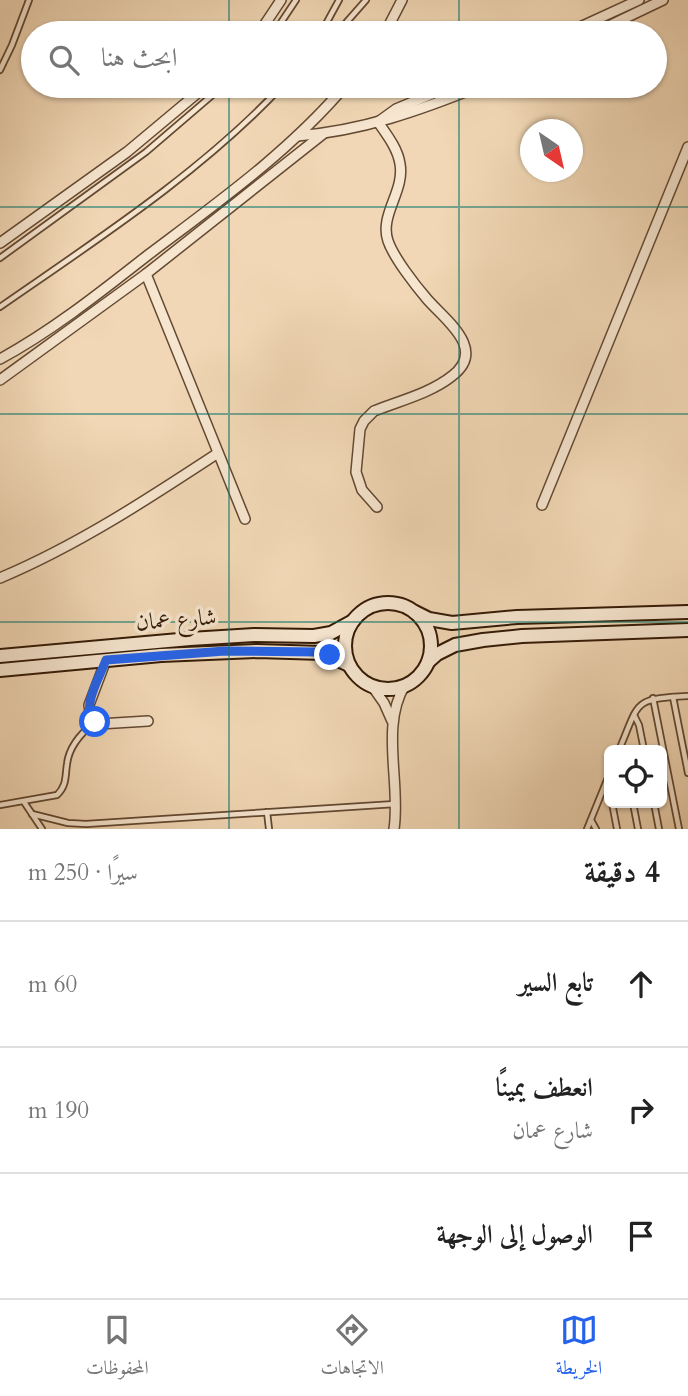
<!DOCTYPE html>
<html lang="ar">
<head>
<meta charset="utf-8">
<style>
  :root { --surface:#fff; --page:#f6f6f6; --text:#222; --muted:#767676; --line:#e0e0e0; --accent:#2563eb }
  body { margin:0; font-family:Cardo,Amiri,serif; background:var(--page); color:var(--text); direction:rtl }
  .controls { position:absolute; right:21px; bottom:21px; display:grid; overflow:hidden; border-radius:10px; box-shadow:0 2px 5px #0004 }
  .controls button { width:63px; height:63px; display:grid; place-items:center; padding:0; border:0; border-bottom:2px solid var(--line); background:var(--surface); color:var(--text); font:35px sans-serif }
  .compass { position:absolute; left:520px; top:119px; width:63px; height:63px; border-radius:50%; background:var(--surface); box-shadow:0 2px 5px #0004; rotate:146deg }
  .stop { position:absolute; width:21px; height:21px; margin:-16px; border:5px solid #2563eb; border-radius:50%; background:#fff }
  .stop.end { background:#2563eb; border-color:#fff; box-shadow:0 2px 7px #0008 }
  .list { margin:0; padding:0; list-style:none }
  h2 { display:flex; justify-content:space-between; align-items:center; height:91px; margin:0; padding:0 28px; font-size:30px }
  h2 small { font-size:23px; font-weight:400; color:var(--muted) }
  .list li { display:grid; grid-template-columns:46px 1fr auto; gap:21px; align-items:center; box-sizing:border-box; height:126px; padding:0 28px; border-top:2px solid var(--line) }
  .list b { display:block; font-size:26px; white-space:nowrap }
  .list p { margin:0; font-size:23px; white-space:nowrap; color:var(--muted) }
  .list em { font-size:23px; font-style:normal; color:var(--muted) }
  .icon { flex:none; width:38px; height:38px; fill:none; stroke:currentColor; stroke-width:2; stroke-linecap:round; stroke-linejoin:round }
  .map { position:relative; flex:none; width:688px; height:829px; overflow:hidden; direction:ltr }
  .search { position:absolute; background:var(--surface); box-shadow:0 2px 5px #0004; left:21px; right:21px; top:21px; height:77px; display:flex; align-items:center; gap:18px; box-sizing:border-box; padding:0 24px; border-radius:38px; color:var(--muted); font-size:26px }
  .sheet { height:469px; background:var(--surface) }
  nav { display:flex; justify-content:space-around; align-items:center; box-sizing:border-box; height:98px; border-top:2px solid var(--line); background:var(--surface); font-size:19px; color:var(--muted) }
  nav a { display:grid; justify-items:center; gap:4px }
  nav .on { color:var(--accent) }
  .map>svg:first-child { display:block }
</style>
</head>
<body>
<div class="map">
<svg width="688" height="829" viewBox="0 0 688 829">
  <rect width="100%" height="100%" fill="#f1d7b5"/>
  <filter id="stains"><feTurbulence type="fractalNoise" baseFrequency=".00286" numOctaves="4"/><feColorMatrix values="0 0 0 0 .2 0 0 0 0 .09 0 0 0 0 .02 0 0 0 .5 -.17"/></filter>
  <radialGradient id="worn" r=".72"><stop offset=".6" stop-color="#630" stop-opacity="0"/><stop offset="1" stop-color="#630" stop-opacity=".3"/></radialGradient>
  <g fill="none" stroke-linecap="round" stroke-linejoin="round">
    <g stroke="#634932" stroke-width="8">
      <g id="service">
        <path d="M 274,33 L 296,0"/>
        <path d="M 321,33 L 339,0"/>
        <path d="M 337,33 L 366,0"/>
        <path d="M 0,70 L 12,45 L 29,0"/>
        <path d="M 0,258 L 146,152 L 223,86"/>
        <path d="M 0,307 C 95,241 203,171 282,86"/>
        <path d="M 673,697 L 688,773"/>
        <path d="M 653,698 L 679,829"/>
        <path d="M 634,715 L 639,725 L 644,750"/>
        <path d="M 619,750 C 640,701 632,699 688,696"/>
        <path d="M 24,802 L 42,829"/>
        <path d="M 612,803 L 617,829"/>
        <path d="M 633,803 L 638,829"/>
        <path d="M 654,803 L 659,829"/>
        <path d="M 0,805 L 57,795 C 67,785 65,777 67,764 C 69,746 81,733 95,722"/>
        <path d="M 267,812 L 269,829"/>
        <path d="M 32,814 L 68,823 L 86,824 L 395,804"/>
        <path d="M 591,820 L 596,829"/>
        <path d="M 587,829 L 609,775"/>
      </g>
    </g>
    <g stroke="#634932" stroke-width="12">
      <g id="minor">
        <path d="M 259,33 L 281,0"/>
        <path d="M 385,33 L 402,0"/>
        <path d="M 567,33 L 639,0"/>
        <path d="M 594,33 L 663,0"/>
        <path d="M 297,136 C 362,131 421,110 480,86"/>
        <path d="M 0,243 L 127,152 L 206,86"/>
        <path d="M 146,274 L 245,519"/>
        <path d="M 0,359 C 52,331 102,291 148,255 C 217,203 289,152 345,86"/>
        <path d="M 0,380 L 146,274 L 323,134"/>
        <path d="M 542,505 L 688,147"/>
        <path d="M 377,507 L 362,490 L 356,472 L 360,429 L 364,421 L 374,411 C 399,401 431,393 452,376 C 488,349 444,319 427,299 C 415,285 394,258 388,241 C 379,215 405,191 400,164 C 398,149 387,135 378,122 L 396,109 L 451,86"/>
        <path d="M 0,578 C 78,545 148,499 218,453"/>
        <path d="M 106,660 L 89,705 L 91,719 L 99,724 L 148,721"/>
        <path d="M 372,686 L 384,703 L 392,721"/>
        <path d="M 394,829 C 401,783 380,726 405,685"/>
      </g>
    </g>
    <g stroke="#341a06" stroke-width="16">
      <g id="secondary">
        <circle cx="388" cy="646" r="43"/>
        <path d="M 415,612 L 429,619 L 452,623 L 517,617 L 688,612"/>
        <path d="M 0,656 L 190,639 L 254,635 L 314,636 L 331,633 L 353,621"/>
        <path d="M 428,662 L 437,654 L 455,645 L 483,640 L 522,636 L 688,630"/>
        <path d="M 0,670 L 161,655 L 257,651 L 323,653 L 349,665"/>
      </g>
    </g>
    <use href="#service" stroke="#f6e5cf" stroke-width="4.5"/>
    <use href="#minor" stroke="#f6e5cf" stroke-width="9"/>
    <use href="#secondary" stroke="#f6e5cf" stroke-width="12"/>
  </g>
  <g fill="none" stroke-linecap="round" stroke-linejoin="round">
    <path stroke="#2563eb" stroke-width="9" d="M 95,722 C 80,708 100,677 106,660 L 225,651 L 316,652 L 330,655"/>
  </g>
  <path fill="none" stroke="#0f766e" stroke-width="2" stroke-opacity="0.55" d="M 229,0 L 229,33M 459,0 L 459,33M 229,86 L 229,829M 459,86 L 459,829M 0,207 L 688,207M 0,414 L 688,414M 0,622 L 688,622"/>
  <g text-anchor="middle" stroke-width="7" stroke-linejoin="round" paint-order="stroke">
    <g font-size="23" fill="#341a06" stroke="#f6e5cf">
      <text transform="translate(176 619) rotate(-4)" y="8">شارع عمان</text>
    </g>
  </g>
  <rect width="100%" height="100%" filter="url(#stains)"/>
  <rect width="100%" height="100%" fill="url(#worn)"/>
</svg>
<div class="controls">
<button><svg class="icon" aria-label="locate" viewBox="0 0 24 24"><circle cx="12" cy="12" r="6"/><path d="M12 2v4M12 18v4M2 12h4M18 12h4"/></svg></button>
</div>
<svg class="compass" viewBox="-18 -18 36 36"><path d="M0-13l5 13h-10z" fill="#e53935"/><path d="M0 13l5-13h-10z" fill="#767676"/></svg>
<div class="stop" style="left:95px;top:722px"></div>
<div class="stop end" style="left:330px;top:655px"></div>
<div class="search"><svg class="icon" aria-label="search" viewBox="0 0 24 24"><circle cx="10" cy="10" r="6"/><path d="M15 15l6 6"/></svg>ابحث هنا</div>
</div>
<section class="sheet">
<h2>4 دقيقة<small>سيرًا · 250 m</small></h2>
<ul class="list">
<li><svg class="icon" aria-label="ahead" viewBox="0 0 24 24"><path d="M12 20V5M6 11l6-6 6 6"/></svg><div><b>تابع السير</b></div><em>60 m</em></li>
<li><svg class="icon" aria-label="right" viewBox="0 0 24 24"><path d="M7 20v-9h11M14 6l5 5-5 5"/></svg><div><b>انعطف يمينًا</b><p>شارع عمان</p></div><em>190 m</em></li>
<li><svg class="icon" aria-label="arrive" viewBox="0 0 24 24"><path d="M6 21V4h12l-3 4 3 4H6"/></svg><div><b>الوصول إلى الوجهة</b></div></li>
</ul>
</section>
<nav>
<a class="on"><svg class="icon" aria-label="map" viewBox="0 0 24 24"><path d="M3 6l6-2 6 2 6-2v14l-6 2-6-2-6 2zM9 4v14M15 6v14"/></svg>الخريطة</a>
<a><svg class="icon" aria-label="directions" viewBox="0 0 24 24"><path d="M12 3l9 9-9 9-9-9zM9 14v-3h6M13 9l2 2-2 2"/></svg>الاتجاهات</a>
<a><svg class="icon" aria-label="saved" viewBox="0 0 24 24"><path d="M7 4h10v16l-5-4-5 4z"/></svg>المحفوظات</a>
</nav>
</body>
</html>
